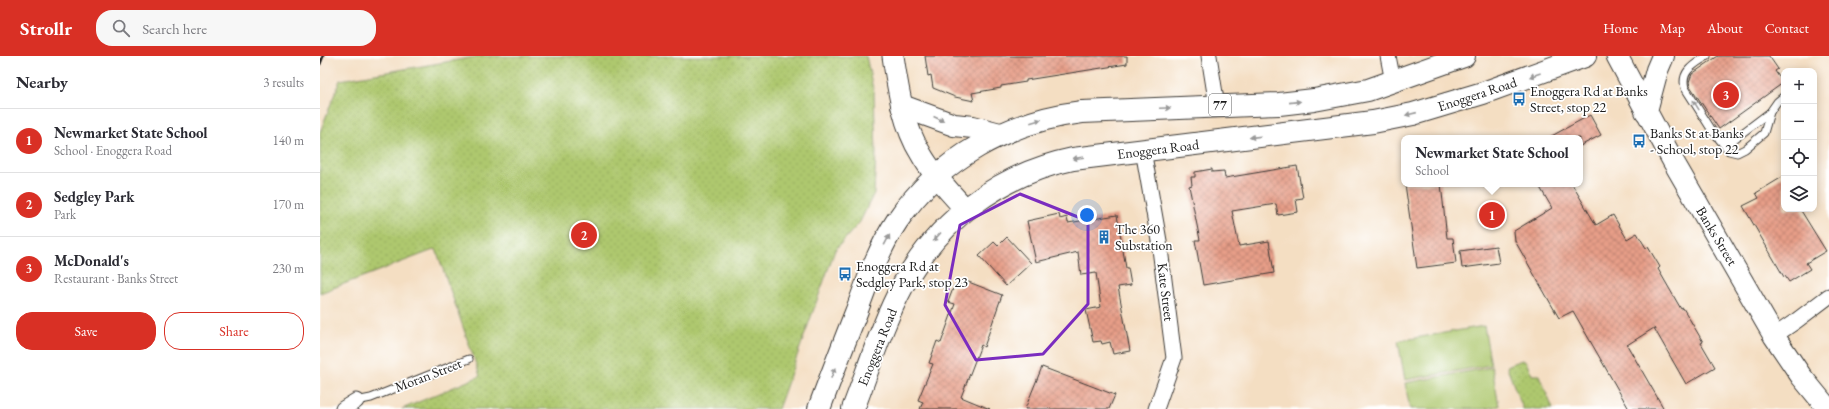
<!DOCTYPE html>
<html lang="en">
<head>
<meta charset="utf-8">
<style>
  :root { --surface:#fff; --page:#f7f7f7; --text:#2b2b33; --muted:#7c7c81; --line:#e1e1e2; --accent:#d93025 }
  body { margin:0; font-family:"EB Garamond",serif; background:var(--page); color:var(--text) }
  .controls { position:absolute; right:12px; top:12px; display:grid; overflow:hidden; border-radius:8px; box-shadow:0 2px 10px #0003 }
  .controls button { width:36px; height:36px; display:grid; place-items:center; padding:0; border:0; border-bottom:1px solid var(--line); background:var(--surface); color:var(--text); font:20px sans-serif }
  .you { position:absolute; left:767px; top:159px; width:14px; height:14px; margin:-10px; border:3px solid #fff; border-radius:50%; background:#1a73e8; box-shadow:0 0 0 6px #1a73e833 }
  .badge { display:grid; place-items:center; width:26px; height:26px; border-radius:50%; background:var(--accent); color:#fff; font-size:13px; font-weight:700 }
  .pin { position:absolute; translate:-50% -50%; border:2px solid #fff; box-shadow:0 1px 4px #0006 }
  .popup { position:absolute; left:1081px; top:79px; width:182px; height:52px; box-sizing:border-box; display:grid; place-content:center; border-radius:8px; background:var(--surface); filter:drop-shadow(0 1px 3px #0005); font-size:13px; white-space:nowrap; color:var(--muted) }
  .popup b { font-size:15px; color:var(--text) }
  .popup::after { content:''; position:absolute; left:50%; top:100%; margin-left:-8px; border:8px solid transparent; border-top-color:var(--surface) }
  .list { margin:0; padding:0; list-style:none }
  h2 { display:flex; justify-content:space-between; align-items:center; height:52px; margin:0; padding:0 16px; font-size:17px }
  h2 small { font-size:13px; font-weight:400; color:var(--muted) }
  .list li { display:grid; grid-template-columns:26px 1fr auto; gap:12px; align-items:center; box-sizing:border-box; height:64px; padding:0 16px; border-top:1px solid var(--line) }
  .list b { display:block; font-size:15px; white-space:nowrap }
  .list p { margin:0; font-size:13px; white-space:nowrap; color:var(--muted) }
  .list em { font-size:13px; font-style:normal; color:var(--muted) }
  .actions { display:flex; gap:8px; padding:12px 16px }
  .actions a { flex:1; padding:9px 0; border:1px solid var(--accent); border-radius:16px; text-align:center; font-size:14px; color:var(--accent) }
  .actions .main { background:var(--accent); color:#fff }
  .icon { flex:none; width:22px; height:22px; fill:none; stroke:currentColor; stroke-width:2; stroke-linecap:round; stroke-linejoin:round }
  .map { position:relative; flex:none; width:1509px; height:353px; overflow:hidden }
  header { display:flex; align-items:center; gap:24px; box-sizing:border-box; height:56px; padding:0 20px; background:var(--accent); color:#fff }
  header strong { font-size:19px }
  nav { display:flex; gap:22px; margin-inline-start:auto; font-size:14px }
  .search { width:280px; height:36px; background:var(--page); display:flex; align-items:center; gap:10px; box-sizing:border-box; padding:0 14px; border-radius:16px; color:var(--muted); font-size:15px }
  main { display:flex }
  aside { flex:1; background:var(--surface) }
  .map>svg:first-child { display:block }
</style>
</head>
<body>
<header>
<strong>Strollr</strong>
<div class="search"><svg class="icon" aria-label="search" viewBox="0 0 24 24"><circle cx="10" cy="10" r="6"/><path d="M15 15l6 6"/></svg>Search here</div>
<nav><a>Home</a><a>Map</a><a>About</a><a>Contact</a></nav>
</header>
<main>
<aside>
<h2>Nearby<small>3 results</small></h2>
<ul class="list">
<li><span class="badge">1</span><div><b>Newmarket State School</b><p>School · Enoggera Road</p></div><em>140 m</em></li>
<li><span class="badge">2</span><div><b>Sedgley Park</b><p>Park</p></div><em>170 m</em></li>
<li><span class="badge">3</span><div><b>McDonald's</b><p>Restaurant · Banks Street</p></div><em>230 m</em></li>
</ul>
<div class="actions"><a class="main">Save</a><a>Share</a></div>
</aside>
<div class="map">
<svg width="1509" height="353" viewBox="0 0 1509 353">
  <defs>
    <pattern id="green-dots" width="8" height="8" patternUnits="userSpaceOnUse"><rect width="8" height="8" fill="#aec86e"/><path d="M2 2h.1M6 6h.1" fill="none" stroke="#95ab5f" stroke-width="1.8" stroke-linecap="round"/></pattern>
    <pattern id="building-cross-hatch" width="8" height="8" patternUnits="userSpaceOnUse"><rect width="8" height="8" fill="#e79e88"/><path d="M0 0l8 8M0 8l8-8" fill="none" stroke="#ba806e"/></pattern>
  </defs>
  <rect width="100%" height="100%" fill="#fff"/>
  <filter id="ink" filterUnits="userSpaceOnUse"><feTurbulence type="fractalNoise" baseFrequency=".025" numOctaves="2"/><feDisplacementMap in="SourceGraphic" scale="8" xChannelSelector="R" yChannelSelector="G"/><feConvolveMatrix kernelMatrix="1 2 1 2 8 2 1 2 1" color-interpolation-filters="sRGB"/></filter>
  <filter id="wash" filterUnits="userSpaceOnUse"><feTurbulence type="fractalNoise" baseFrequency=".012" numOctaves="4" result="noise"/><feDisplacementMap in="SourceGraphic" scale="16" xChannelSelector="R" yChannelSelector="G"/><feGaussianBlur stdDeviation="0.9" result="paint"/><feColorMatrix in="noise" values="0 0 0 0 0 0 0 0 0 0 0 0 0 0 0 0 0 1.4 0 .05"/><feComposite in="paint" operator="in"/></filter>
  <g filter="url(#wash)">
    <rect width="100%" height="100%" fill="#f4dec2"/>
    <g fill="url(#green-dots)" stroke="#657245">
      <path d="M 161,0 L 546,0 L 554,37 L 556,97 L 554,137 L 540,166 L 515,194 L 458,353 L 82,353 L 160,320 L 116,193 L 0,237 L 0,76 L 20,24 Z"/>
      <path d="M 1202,304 L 1206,306 L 1212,319 L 1219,319 L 1233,353 L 1203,353 L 1187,312 L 1188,309 Z"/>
    </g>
    <g fill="#aec86e" stroke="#657245">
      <path d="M 1164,270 L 1171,309 L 1085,324 L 1078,285 Z"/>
      <path d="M 1172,311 L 1179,350 L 1164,353 L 1090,353 L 1085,327 Z"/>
    </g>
    <g id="blocks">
      <g fill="url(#building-cross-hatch)">
        <path d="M 605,0 L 807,0 L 807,8 L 706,24 L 706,26 L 681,30 L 681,32 L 652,37 L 654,45 L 635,41 L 613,32 L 611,19 L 608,20 Z"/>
        <path d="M 1398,0 L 1449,0 L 1458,13 L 1455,15 L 1463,27 L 1399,73 L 1370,30 L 1369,26 L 1372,18 Z"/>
        <path d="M 1270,59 L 1281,79 L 1260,90 L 1260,82 L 1228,82 Z"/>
        <path d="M 977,110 L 983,142 L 976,143 L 978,156 L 958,159 L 956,148 L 912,155 L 919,190 L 949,185 L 954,217 L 883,229 L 875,184 L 880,184 L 869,130 L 872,129 L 871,121 L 875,121 L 875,116 L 892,113 L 892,116 L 904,115 L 905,122 Z"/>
        <path d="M 1464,120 L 1464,153 L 1480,153 L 1506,195 L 1486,207 L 1490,213 L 1469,226 L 1465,220 L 1464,221 L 1423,150 L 1439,142 L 1436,137 Z"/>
        <path d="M 1085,128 L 1121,128 L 1127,182 L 1133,182 L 1136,207 L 1097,212 Z"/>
        <path d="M 1218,128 L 1252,128 L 1276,169 L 1293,159 L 1307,183 L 1317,177 L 1326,192 L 1328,191 L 1340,211 L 1338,213 L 1361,253 L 1363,252 L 1383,286 L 1381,287 L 1395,311 L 1366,328 L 1334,272 L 1307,289 L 1344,353 L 1309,353 L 1253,255 L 1239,262 L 1195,185 L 1194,175 L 1232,152 Z"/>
        <path d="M 739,158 L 740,163 L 747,161 L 748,167 L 797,159 L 806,212 L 808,212 L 811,229 L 798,231 L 810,295 L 793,298 L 790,286 L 782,288 L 781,285 L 773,286 L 766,254 L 781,251 L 776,217 L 761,219 L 758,196 L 716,206 L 707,165 Z"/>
        <path d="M 687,181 L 711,207 L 686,230 L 659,200 L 674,186 L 678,190 Z"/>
        <path d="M 1176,190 L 1179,207 L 1142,212 L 1140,195 Z"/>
        <path d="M 646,225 L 682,239 L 664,291 L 661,289 L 641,341 L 670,353 L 600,353 L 603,346 L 598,344 L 613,308 L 609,307 L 617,285 L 621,287 L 635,248 L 628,246 L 634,230 L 639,232 L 641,228 L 644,229 Z"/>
        <path d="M 722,311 L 795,339 L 789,353 L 705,353 Z"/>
      </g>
    </g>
  </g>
  <g filter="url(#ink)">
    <use href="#blocks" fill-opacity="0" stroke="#3c3935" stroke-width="1"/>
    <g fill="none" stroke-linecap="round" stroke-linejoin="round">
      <g stroke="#3c3935" stroke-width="9">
        <g id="lane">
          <path d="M 1387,0 C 1375,8 1360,15 1365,32 L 1393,76 C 1399,83 1403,86 1413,84 L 1450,56 L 1457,46 L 1464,40"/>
          <path d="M 1399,83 L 1409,95 L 1417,97 L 1425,93 L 1444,77 L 1450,56"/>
          <path d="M 36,345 L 51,342 L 149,303"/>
        </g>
      </g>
      <g stroke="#3c3935" stroke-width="17">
        <g id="street">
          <path d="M 889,0 L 897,50"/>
          <path d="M 1068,0 L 1073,26"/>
          <path d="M 823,94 L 839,185 L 854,302 L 836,353"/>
          <path d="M 1454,280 L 1476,265 L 1509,240"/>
          <path d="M 23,353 L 36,345"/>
        </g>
      </g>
      <g stroke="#3c3935" stroke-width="23">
        <g id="secondary">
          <path d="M 573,0 C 578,33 583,69 601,98 C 612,118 630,136 645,153"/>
          <path d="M 1297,0 L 1353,105 L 1454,280 L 1481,320 L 1508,353"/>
        </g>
      </g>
      <g stroke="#3c3935" stroke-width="24">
        <g id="primary">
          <path d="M 582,50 L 634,69 L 653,71 L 680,78"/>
          <path d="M 1326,55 L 1337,14 L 1343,0"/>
          <path d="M 499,353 C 511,320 524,287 537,254 C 548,224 559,192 577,165 C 619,103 688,65 762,56 L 959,48 L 994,44 L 1048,34 L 1144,0"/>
          <path d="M 533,353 C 549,312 562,268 583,229 C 619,164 680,118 753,103 L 1053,66 L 1093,58 L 1163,37 L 1265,0"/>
        </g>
      </g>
      <use href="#lane" stroke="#fff" stroke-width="7"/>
      <use href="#street" stroke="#fff" stroke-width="15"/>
      <use href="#secondary" stroke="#fff" stroke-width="21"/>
      <use href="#primary" stroke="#fff" stroke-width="22"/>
      <path stroke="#1c1c1c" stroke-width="3" d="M 0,8 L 3,0"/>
    </g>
    <defs><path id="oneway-solid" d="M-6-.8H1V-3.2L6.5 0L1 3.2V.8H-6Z"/></defs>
    <g fill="#999">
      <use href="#oneway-solid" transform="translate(1215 19) rotate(160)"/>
      <use href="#oneway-solid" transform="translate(975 46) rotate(-6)"/>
      <use href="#oneway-solid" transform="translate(1376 49) rotate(-122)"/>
      <use href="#oneway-solid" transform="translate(845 52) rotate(-3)"/>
      <use href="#oneway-solid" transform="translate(1091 58) rotate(167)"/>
      <use href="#oneway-solid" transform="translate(619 63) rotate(24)"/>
      <use href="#oneway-solid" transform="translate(716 65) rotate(-16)"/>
      <use href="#oneway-solid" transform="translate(935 81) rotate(173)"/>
      <use href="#oneway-solid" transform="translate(758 102) rotate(172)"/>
      <use href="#oneway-solid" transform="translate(617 181) rotate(132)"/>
      <use href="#oneway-solid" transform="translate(567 184) rotate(-62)"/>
      <use href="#oneway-solid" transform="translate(513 317) rotate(-69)"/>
    </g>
  </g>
  <path fill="none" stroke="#7b2cbf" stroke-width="3" stroke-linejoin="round" d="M 700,138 L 768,165 L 768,248 L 723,298 L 656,304 L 625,249 L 640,169 Z"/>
  <defs>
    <g id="bus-bare" transform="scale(1.08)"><path d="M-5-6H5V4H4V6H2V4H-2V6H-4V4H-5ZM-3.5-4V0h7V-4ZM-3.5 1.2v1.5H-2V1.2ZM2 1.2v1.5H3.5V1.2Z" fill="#1f6fb2" stroke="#fff" stroke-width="2.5" paint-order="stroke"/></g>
    <g id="building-bare" transform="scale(1.08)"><path d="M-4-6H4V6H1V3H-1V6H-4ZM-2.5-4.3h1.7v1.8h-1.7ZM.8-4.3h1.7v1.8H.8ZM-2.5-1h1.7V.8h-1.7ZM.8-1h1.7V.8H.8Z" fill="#1f6fb2" stroke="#fff" stroke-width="2.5" paint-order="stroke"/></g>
  </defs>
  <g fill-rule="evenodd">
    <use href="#bus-bare" x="1199" y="43"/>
    <use href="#bus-bare" x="1319" y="85"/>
    <use href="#building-bare" x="784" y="181"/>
    <use href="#bus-bare" x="525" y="218"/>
  </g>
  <g text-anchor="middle" stroke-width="3.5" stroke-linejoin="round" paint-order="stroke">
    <rect fill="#fff" stroke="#606060" stroke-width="1" x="889" y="38" width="22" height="22" rx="3"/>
    <g font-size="13" font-weight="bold" fill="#1c1c1c">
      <text x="900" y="54">77</text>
    </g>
    <g font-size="14" fill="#1c1c1c" stroke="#fff" text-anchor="start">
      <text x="1210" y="40">Enoggera Rd at Banks<tspan x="1210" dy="16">Street, stop 22</tspan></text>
      <text x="1330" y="82">Banks St at Banks<tspan x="1330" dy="16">- School, stop 22</tspan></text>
      <text x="795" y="178">The 360<tspan x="795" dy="16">Substation</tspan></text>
      <text x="536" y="215">Enoggera Rd at<tspan x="536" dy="16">Sedgley Park, stop 23</tspan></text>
    </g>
    <g font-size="14" fill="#1c1c1c" stroke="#fff">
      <text transform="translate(1157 38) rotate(-18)" y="5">Enoggera Road</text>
      <text transform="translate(838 93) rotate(-7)" y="5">Enoggera Road</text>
      <text transform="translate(1397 180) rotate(59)" y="5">Banks Street</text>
      <text transform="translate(846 236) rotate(83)" y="5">Kate Street</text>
      <text transform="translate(557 291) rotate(-68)" y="5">Enoggera Road</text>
      <text transform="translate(108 319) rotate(-21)" y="5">Moran Street</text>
    </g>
  </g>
</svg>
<div class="controls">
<button>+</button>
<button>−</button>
<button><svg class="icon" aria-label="locate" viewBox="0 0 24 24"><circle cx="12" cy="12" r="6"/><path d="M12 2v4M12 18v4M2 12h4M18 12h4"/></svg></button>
<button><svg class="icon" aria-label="layers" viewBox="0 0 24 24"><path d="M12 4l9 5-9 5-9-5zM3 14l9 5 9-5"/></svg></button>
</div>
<div class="you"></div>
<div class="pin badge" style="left:1172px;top:159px">1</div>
<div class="popup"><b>Newmarket State School</b>School</div>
<div class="pin badge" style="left:264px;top:179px">2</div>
<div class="pin badge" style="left:1406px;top:39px">3</div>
</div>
</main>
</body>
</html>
